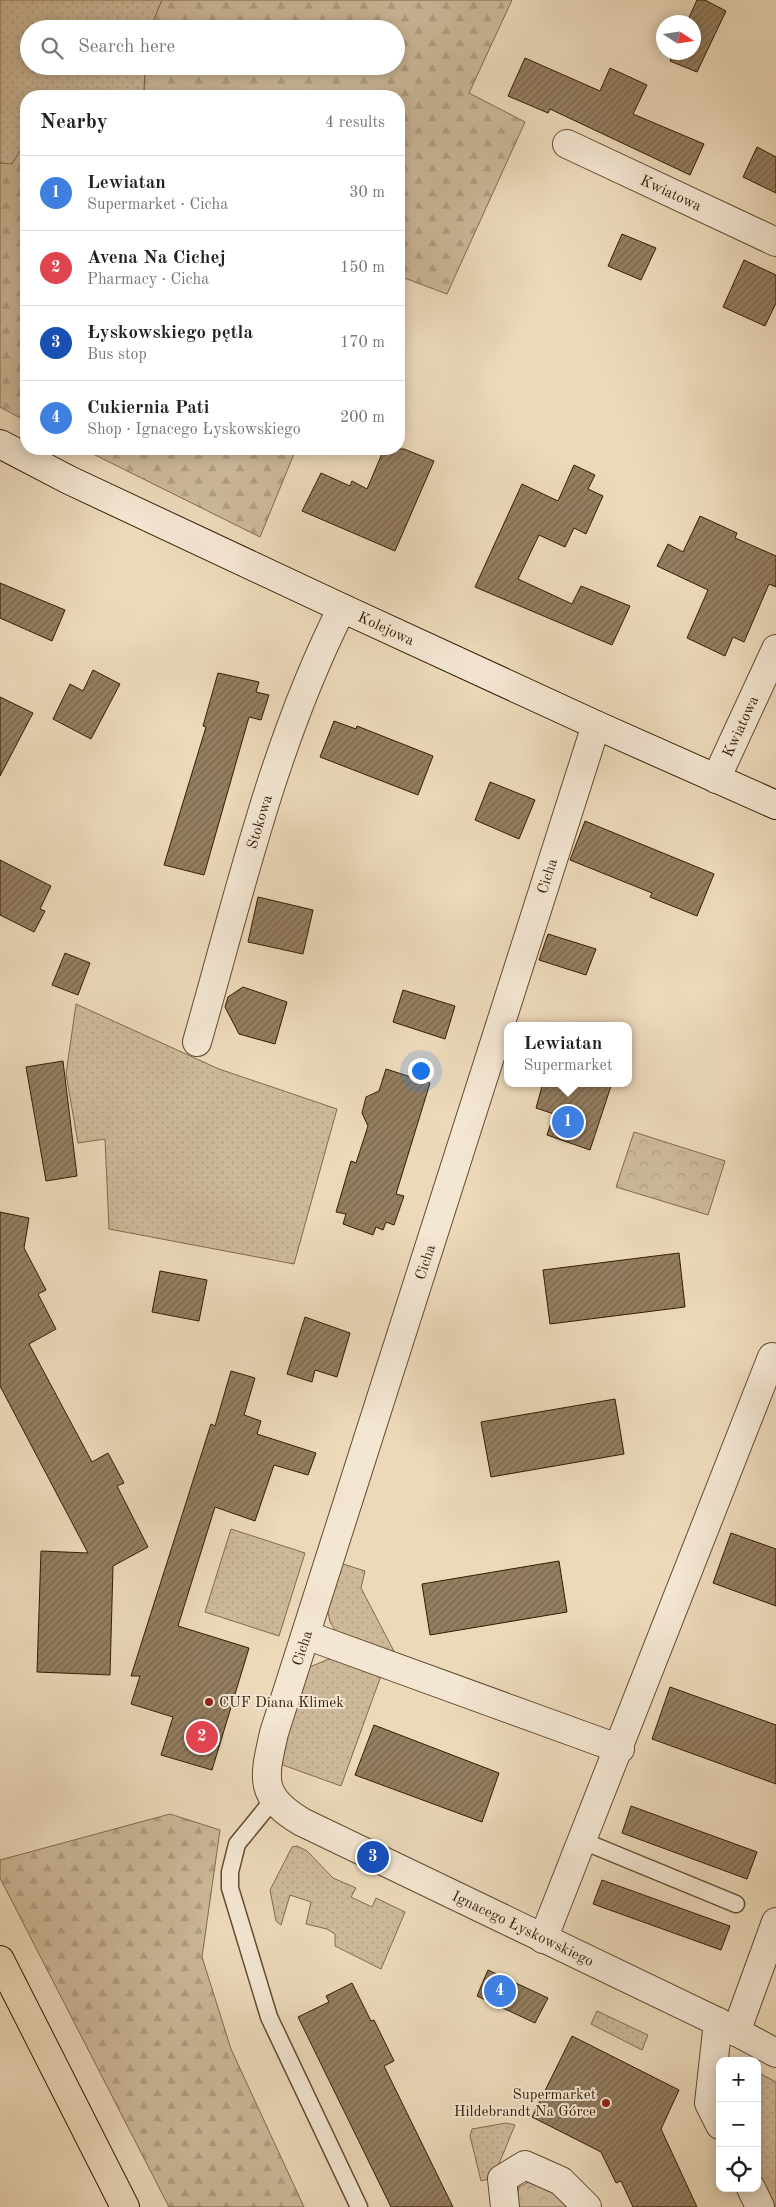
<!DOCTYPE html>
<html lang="en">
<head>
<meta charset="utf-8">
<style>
  :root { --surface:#fff; --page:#f2f2f2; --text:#222; --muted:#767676; --line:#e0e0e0; --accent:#db2777 }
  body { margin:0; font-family:"Old Standard TT",serif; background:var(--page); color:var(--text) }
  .controls { position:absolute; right:15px; bottom:15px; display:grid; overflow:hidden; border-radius:10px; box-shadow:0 2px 12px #0003 }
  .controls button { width:45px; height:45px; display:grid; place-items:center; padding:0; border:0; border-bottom:1px solid var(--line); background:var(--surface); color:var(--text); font:25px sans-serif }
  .compass { position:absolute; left:656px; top:15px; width:45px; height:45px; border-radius:50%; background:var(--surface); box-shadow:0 2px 12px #0003; rotate:102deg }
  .you { position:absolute; left:420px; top:1070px; width:18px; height:18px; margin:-12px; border:4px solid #fff; border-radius:50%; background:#1a73e8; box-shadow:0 0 0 8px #1a73e833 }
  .badge { display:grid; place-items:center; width:32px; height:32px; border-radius:50%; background:var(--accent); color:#fff; font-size:16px; font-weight:700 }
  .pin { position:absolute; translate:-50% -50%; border:2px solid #fff; box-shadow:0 1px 5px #0006 }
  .popup { position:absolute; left:504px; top:1022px; width:128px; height:65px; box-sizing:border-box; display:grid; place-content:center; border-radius:10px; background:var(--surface); filter:drop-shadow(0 1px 4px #0005); font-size:16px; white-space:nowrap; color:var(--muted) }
  .popup b { font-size:19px; color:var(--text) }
  .popup::after { content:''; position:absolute; left:50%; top:100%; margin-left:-10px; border:10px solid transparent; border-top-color:var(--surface) }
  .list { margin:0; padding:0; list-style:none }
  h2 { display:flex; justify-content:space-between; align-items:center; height:65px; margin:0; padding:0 20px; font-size:21px }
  h2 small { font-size:16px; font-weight:400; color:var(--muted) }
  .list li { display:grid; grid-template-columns:32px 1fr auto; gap:15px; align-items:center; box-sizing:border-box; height:75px; padding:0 20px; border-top:1px solid var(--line) }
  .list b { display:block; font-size:19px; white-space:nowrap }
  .list p { margin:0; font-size:16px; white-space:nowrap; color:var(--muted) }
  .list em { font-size:16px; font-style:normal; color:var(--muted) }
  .icon { flex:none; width:28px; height:28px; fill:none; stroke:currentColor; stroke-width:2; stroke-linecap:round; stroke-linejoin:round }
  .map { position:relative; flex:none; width:776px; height:2207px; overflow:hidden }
  .search { position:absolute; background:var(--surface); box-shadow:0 2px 12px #0003; left:20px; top:20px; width:385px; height:55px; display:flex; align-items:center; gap:12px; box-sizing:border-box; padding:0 18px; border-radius:28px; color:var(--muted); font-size:19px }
  .panel { position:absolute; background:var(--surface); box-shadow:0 2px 12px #0003; left:20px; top:90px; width:385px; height:365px; border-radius:20px }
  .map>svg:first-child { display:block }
</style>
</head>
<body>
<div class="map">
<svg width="776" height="2207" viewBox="0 0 776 2207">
  <defs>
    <pattern id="grass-dots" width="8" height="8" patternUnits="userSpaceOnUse" patternTransform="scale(1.25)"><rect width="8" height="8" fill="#cdb99a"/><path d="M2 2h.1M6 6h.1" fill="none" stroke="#b19e83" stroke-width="1.8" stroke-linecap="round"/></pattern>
    <pattern id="forest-firs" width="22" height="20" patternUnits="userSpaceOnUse" patternTransform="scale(1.25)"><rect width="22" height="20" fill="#cdb99a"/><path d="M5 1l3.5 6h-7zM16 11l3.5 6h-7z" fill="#b19e83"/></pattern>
    <pattern id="park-crowns" width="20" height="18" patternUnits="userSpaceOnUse" patternTransform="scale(1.25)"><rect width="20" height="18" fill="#cdb99a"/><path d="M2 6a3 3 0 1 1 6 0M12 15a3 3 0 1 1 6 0" fill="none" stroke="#b19e83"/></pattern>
    <pattern id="building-hatch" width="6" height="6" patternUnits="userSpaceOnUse" patternTransform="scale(1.25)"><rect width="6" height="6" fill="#947e61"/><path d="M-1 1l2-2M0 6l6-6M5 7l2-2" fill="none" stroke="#7a664e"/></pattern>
  </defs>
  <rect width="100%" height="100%" fill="#ecd9ba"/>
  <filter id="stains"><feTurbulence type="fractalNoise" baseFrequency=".004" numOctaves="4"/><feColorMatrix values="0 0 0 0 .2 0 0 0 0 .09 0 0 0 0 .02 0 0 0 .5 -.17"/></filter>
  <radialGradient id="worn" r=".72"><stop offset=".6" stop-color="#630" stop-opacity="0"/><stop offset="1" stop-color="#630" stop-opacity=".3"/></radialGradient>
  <g fill="url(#grass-dots)" stroke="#806a4d">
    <path d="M 0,0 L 162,0 L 150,29 L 29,29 L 29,66 L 145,66 L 144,96 L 26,96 L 26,141 L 12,165 L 0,163 Z"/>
    <path d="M 76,1004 L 219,1069 L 337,1109 L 294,1264 L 109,1229 L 105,1139 L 78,1143 L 66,1074 Z"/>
    <path d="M 231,1529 L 305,1553 L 279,1636 L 205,1612 Z"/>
    <path d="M 340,1563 L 365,1571 L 361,1588 L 397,1657 L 337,1633 L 330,1622 L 327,1607 Z"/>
    <path d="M 329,1659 L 350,1662 L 382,1673 L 341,1786 L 280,1764 L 305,1669 Z"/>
    <path d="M 297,1846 L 307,1851 L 333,1878 L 356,1888 L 351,1897 L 372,1907 L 376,1898 L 405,1912 L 381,1969 L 335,1946 L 335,1934 L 327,1929 L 306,1924 L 311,1902 L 290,1895 L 281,1925 L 276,1921 L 270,1890 L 292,1847 Z"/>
    <path d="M 597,2011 L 648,2035 L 642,2050 L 591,2024 Z"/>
    <path d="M 757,2072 L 776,2082 L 776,2207 L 774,2207 L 757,2170 Z"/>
    <path d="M 506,2123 L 515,2125 L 493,2178 L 481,2181 L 470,2136 L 472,2129 Z"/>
  </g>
  <g fill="url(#forest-firs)" stroke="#806a4d">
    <path d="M 162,0 L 512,0 L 469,93 L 525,122 L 447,294 L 399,276 L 399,96 L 144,96 L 145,66 L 396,66 L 396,29 L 150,29 Z"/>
    <path d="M 26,141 L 26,421 L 0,407 L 0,163 L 12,164 Z"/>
    <path d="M 83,449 L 296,449 L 260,537 Z"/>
    <path d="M 170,1814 L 220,1830 L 202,1957 L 231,2049 L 304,2207 L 169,2207 L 0,1878 L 0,1860 Z"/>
  </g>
  <g fill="url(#park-crowns)" stroke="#806a4d">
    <path d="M 634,1132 L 725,1161 L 708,1215 L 616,1187 Z"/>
    <path d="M 529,2182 L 540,2185 L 576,2207 L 515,2207 L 519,2187 Z"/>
  </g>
  <g fill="url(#building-hatch)" stroke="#341c00">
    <path d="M 697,0 L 705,0 L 726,11 L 697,72 L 670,61 L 674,52 L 694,52 L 694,22 L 687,22 Z"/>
    <path d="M 525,58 L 600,91 L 610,68 L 647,85 L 633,114 L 704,144 L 690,175 L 550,109 L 548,113 L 508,96 Z"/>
    <path d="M 757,147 L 776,157 L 776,193 L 743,177 Z"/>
    <path d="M 622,234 L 656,248 L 641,280 L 608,266 Z"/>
    <path d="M 744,260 L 776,275 L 776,303 L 765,326 L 723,307 Z"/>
    <path d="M 384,449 L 404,449 L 434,461 L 395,551 L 302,511 L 321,473 L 350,486 L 352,481 L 367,489 Z"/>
    <path d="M 574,465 L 595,475 L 588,489 L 603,496 L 586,534 L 574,528 L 565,547 L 539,535 L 518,579 L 572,604 L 581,586 L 630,606 L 612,645 L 475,587 L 522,484 L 558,501 Z"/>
    <path d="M 700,516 L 737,533 L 735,538 L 776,556 L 776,587 L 769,584 L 744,642 L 733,637 L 725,656 L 687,638 L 708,590 L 657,566 L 668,544 L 683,552 Z"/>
    <path d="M 0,583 L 65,610 L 52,641 L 0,618 Z"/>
    <path d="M 93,670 L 120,684 L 91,739 L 53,719 L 70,684 L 83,691 Z"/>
    <path d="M 218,673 L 259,682 L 256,692 L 269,695 L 261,720 L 249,717 L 204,875 L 164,865 L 206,727 L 203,726 Z"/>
    <path d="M 0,697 L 33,713 L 0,776 Z"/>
    <path d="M 334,721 L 356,729 L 357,726 L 433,756 L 418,795 L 320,757 Z"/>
    <path d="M 490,782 L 535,800 L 519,839 L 475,820 Z"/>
    <path d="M 585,821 L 714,874 L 697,916 L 650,897 L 652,893 L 570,860 Z"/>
    <path d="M 0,860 L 51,886 L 40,909 L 45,911 L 34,932 L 0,915 Z"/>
    <path d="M 258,897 L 313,910 L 303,954 L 248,942 Z"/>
    <path d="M 548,934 L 596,949 L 586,975 L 539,960 Z"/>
    <path d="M 65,953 L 90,963 L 78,995 L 52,985 Z"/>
    <path d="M 243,987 L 287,1002 L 275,1044 L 239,1034 L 225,1007 L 228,997 Z"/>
    <path d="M 403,990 L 455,1006 L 445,1039 L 393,1022 Z"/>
    <path d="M 63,1061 L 77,1176 L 46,1181 L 26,1067 Z"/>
    <path d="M 386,1069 L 430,1083 L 396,1194 L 404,1196 L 394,1225 L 386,1222 L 383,1230 L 376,1227 L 373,1235 L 343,1224 L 346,1214 L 336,1212 L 351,1161 L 356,1163 L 368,1126 L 362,1113 L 366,1097 L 379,1091 Z"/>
    <path d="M 543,1083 L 612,1083 L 590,1150 L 547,1135 L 554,1114 L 536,1108 Z"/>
    <path d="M 0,1212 L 29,1218 L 24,1248 L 46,1290 L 38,1294 L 56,1329 L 29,1344 L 92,1462 L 108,1453 L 124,1483 L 117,1486 L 148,1547 L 113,1566 L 110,1675 L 37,1672 L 41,1551 L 88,1553 L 0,1386 Z"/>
    <path d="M 679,1253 L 685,1307 L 550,1324 L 543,1270 Z"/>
    <path d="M 160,1271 L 207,1280 L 199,1321 L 152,1312 Z"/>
    <path d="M 305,1317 L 350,1333 L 337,1377 L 315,1370 L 312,1382 L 287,1374 Z"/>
    <path d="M 231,1371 L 255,1378 L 244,1415 L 261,1421 L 257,1434 L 316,1453 L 308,1475 L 274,1465 L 255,1521 L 215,1507 L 178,1626 L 249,1648 L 212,1770 L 161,1755 L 173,1717 L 131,1704 L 140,1676 L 131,1676 L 211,1424 L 215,1426 Z"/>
    <path d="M 615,1399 L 624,1454 L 491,1477 L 481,1422 Z"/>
    <path d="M 731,1533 L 776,1549 L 776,1606 L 713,1583 Z"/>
    <path d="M 559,1561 L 567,1612 L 430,1635 L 422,1584 Z"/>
    <path d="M 670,1687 L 776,1725 L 776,1784 L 652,1739 Z"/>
    <path d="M 374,1725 L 499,1773 L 482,1822 L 355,1775 Z"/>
    <path d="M 631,1806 L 757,1852 L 747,1879 L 622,1833 Z"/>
    <path d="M 602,1880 L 730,1926 L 721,1950 L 593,1904 Z"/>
    <path d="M 488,1970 L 548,1998 L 535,2023 L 477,1996 Z"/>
    <path d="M 352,1983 L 371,2021 L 374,2020 L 394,2061 L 384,2066 L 453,2207 L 391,2207 L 298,2017 L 329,2002 L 326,1996 Z"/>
    <path d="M 572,2036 L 679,2090 L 661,2129 L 697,2207 L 633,2207 L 621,2181 L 616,2183 L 601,2152 L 532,2117 Z"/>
  </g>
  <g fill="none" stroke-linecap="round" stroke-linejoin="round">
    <g stroke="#624b2e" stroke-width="19">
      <g id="lane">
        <path d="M 273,1800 L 237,1844 L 230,1872 L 230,1888 L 269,2017 L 359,2207"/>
        <path d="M 583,1841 L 736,1904"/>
      </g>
    </g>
    <g stroke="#624b2e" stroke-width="30">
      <g id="street">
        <path id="s1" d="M 567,144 L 776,242"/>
        <path id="s2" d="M 596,725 L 274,1733 C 264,1778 258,1796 302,1822 L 718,2022 L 776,2053"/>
        <path id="s3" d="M 716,779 L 776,649"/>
        <path id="s4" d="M 197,1042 C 239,896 273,744 342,608"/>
        <path d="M 306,1635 L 620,1749"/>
        <path d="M 543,1939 L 772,1357"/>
        <path d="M 718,2022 L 709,2103 L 720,2125"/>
        <path d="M 736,2032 L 776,1922"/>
        <path d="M 751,2188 L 760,2207"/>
        <path d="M 505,2207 L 502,2179 L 525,2165 L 561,2181 L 587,2207"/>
      </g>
    </g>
    <g stroke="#341c00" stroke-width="30">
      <g id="secondary">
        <path id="s5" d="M 0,444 L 69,480 L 342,608 L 596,725 L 776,805"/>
      </g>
    </g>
    <g stroke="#341c00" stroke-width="30">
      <path id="primary" d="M 0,1960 L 125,2207"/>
    </g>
    <use href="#lane" stroke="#f3e6d2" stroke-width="16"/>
    <use href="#street" stroke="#f3e6d2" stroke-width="28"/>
    <use href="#secondary" stroke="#f3e6d2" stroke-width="28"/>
    <use href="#primary" stroke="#ecd9ba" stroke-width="28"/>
  </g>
  <g fill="#8f2418" stroke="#f3e6d2" stroke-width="2">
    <circle cx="209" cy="1702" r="5"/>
    <circle cx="606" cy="2103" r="5"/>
  </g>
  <g text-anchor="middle" stroke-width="4" stroke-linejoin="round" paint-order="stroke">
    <g font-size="15" fill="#341c00" stroke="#f3e6d2">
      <text dy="5" stroke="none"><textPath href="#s1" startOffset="115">Kwiatowa</textPath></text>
      <text dy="5" stroke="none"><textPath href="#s5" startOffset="428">Kolejowa</textPath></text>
      <text dy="5" stroke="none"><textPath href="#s3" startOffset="58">Kwiatowa</textPath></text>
      <text dy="5" stroke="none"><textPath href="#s4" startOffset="229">Stokowa</textPath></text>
      <text transform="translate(547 876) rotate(-72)" y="5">Cicha</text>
      <text transform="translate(425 1262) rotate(-72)" y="5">Cicha</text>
      <text transform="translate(302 1648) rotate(-72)" y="5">Cicha</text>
      <text dy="5" stroke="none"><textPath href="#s2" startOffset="1408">Ignacego Łyskowskiego</textPath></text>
    </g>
    <g font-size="15" fill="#341c00" stroke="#f3e6d2" text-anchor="start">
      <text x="219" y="1707">CUF Diana Klimek</text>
      <text x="596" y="2099" text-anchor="end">Supermarket<tspan x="596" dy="17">Hildebrandt Na Górce</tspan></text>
    </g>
  </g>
  <rect width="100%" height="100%" filter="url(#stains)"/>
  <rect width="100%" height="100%" fill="url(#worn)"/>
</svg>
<div class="controls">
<button>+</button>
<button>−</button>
<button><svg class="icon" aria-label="locate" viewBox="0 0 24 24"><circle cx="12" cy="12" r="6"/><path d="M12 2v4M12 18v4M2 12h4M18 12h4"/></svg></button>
</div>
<svg class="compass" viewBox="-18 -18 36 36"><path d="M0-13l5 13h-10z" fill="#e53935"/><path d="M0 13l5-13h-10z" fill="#767676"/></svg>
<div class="you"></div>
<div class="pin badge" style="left:568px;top:1122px;background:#3f7fe0">1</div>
<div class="popup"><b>Lewiatan</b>Supermarket</div>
<div class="pin badge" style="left:202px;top:1737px;background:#e0444e">2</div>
<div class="pin badge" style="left:373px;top:1857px;background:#1a4fb4">3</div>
<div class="pin badge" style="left:500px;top:1991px;background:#3f7fe0">4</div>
<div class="search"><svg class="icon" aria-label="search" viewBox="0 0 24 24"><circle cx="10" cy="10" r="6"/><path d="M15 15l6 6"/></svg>Search here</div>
<section class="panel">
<h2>Nearby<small>4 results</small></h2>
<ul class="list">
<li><span class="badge" style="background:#3f7fe0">1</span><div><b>Lewiatan</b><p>Supermarket · Cicha</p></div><em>30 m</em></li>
<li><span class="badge" style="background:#e0444e">2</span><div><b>Avena Na Cichej</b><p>Pharmacy · Cicha</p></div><em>150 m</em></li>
<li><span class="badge" style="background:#1a4fb4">3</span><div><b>Łyskowskiego pętla</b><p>Bus stop</p></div><em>170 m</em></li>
<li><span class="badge" style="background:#3f7fe0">4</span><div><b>Cukiernia Pati</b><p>Shop · Ignacego Łyskowskiego</p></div><em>200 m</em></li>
</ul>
</section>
</div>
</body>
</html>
